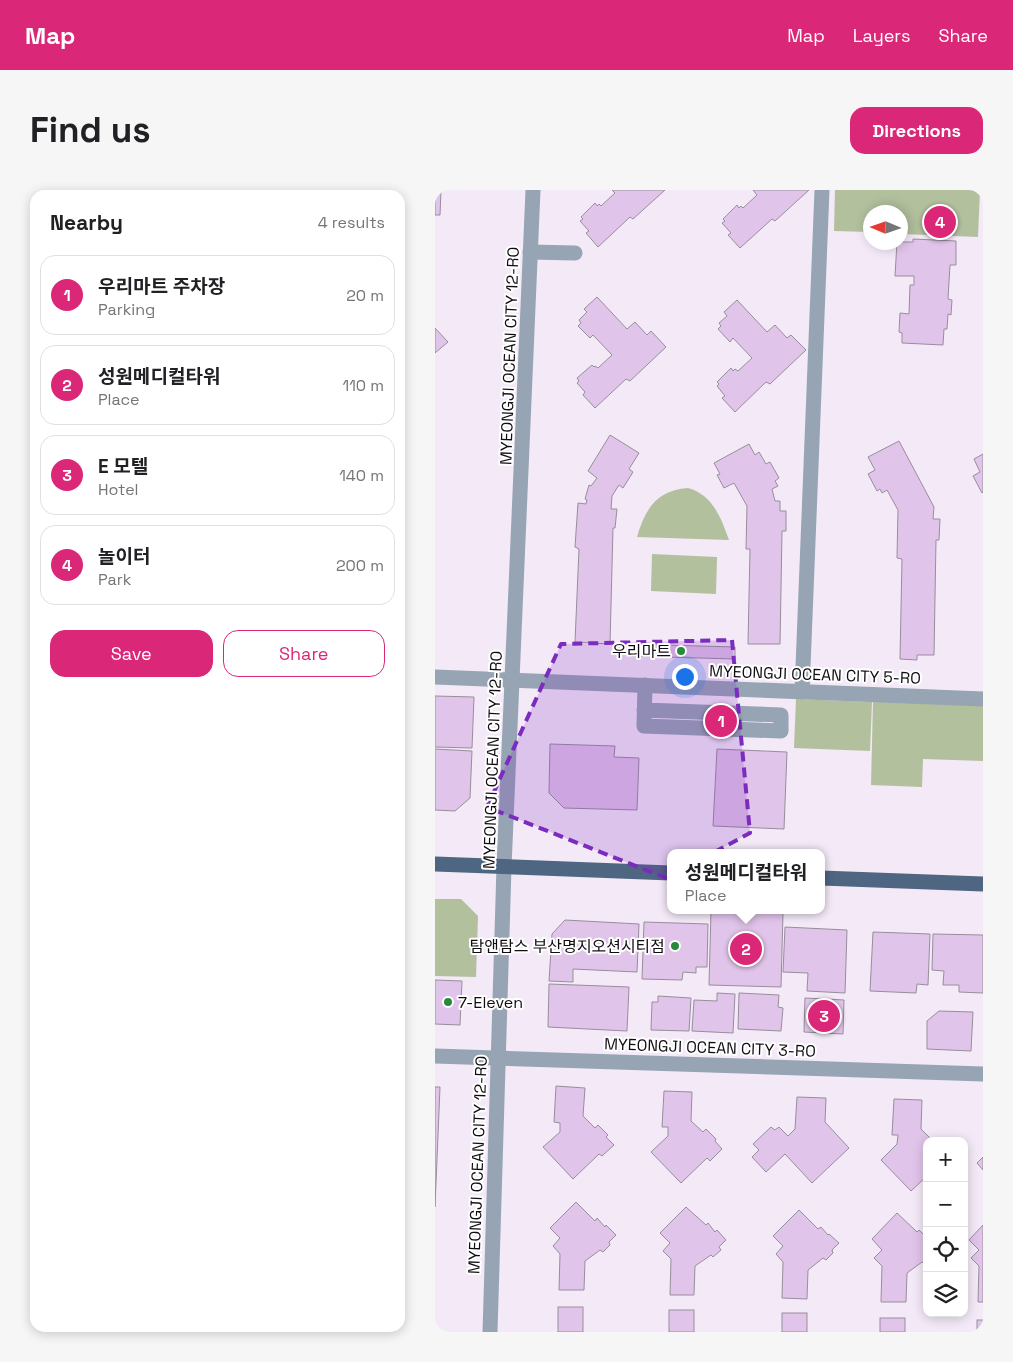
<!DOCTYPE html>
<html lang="en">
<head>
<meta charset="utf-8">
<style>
  :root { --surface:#fff; --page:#f6f6f6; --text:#202124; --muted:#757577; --line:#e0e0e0; --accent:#db2777 }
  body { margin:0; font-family:"Space Grotesk","Noto Sans KR",sans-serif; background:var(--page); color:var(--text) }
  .controls { position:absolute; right:15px; bottom:15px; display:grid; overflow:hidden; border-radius:10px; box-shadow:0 2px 12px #0003 }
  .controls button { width:45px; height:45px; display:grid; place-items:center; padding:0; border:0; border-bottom:1px solid var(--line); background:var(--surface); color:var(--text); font:25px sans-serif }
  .compass { position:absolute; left:428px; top:15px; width:45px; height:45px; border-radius:50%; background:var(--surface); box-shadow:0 2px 12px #0003; rotate:272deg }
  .you { position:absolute; left:249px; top:486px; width:18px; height:18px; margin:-12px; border:4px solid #fff; border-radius:50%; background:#1a73e8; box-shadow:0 0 0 8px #1a73e833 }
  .badge { display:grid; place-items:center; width:32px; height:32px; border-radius:50%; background:var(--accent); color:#fff; font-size:16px; font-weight:700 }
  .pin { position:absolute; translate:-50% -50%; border:2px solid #fff; box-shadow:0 1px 5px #0006 }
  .popup { position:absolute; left:232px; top:659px; width:158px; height:65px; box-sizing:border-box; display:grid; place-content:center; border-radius:10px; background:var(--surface); filter:drop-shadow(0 1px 4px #0005); font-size:16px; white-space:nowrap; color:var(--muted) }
  .popup b { font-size:19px; color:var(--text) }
  .popup::after { content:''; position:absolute; left:50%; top:100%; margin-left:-10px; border:10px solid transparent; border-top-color:var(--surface) }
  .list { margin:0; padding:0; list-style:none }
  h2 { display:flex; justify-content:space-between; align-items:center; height:65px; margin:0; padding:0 20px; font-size:21px }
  h2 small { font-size:16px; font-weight:400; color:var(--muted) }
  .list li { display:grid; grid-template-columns:32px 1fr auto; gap:15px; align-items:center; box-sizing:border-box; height:80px; margin:0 10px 10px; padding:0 10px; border:1px solid var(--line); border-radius:15px }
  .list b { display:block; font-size:19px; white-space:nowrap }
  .list p { margin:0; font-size:16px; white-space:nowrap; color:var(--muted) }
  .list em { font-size:16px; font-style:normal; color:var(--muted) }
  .actions { display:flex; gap:10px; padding:15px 20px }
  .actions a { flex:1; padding:11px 0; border:1px solid var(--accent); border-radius:15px; text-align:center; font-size:18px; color:var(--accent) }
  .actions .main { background:var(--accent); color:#fff }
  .icon { flex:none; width:28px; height:28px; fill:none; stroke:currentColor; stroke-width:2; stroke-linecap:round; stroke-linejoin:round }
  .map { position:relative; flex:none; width:548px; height:1142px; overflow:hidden; border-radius:15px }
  header { display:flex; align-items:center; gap:30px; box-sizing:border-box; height:70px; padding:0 25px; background:var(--accent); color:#fff }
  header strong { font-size:24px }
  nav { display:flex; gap:28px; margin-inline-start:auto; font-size:18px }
  .intro { display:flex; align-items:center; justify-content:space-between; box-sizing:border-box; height:120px; padding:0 30px }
  h1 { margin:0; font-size:35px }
  .button { padding:12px 22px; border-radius:15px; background:var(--accent); color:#fff; font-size:18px; font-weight:700 }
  main { display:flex; gap:30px; padding:0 30px }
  aside { flex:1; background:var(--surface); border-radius:15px; box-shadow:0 2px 12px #0003 }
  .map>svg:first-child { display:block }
</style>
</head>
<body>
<header>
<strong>Map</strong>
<nav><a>Map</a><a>Layers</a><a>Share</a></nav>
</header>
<div class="intro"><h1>Find us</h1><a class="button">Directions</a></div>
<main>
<aside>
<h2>Nearby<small>4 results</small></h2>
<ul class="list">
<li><span class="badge">1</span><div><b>우리마트 주차장</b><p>Parking</p></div><em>20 m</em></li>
<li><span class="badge">2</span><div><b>성원메디컬타워</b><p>Place</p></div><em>110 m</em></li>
<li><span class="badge">3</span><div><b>E 모텔</b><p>Hotel</p></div><em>140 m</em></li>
<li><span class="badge">4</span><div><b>놀이터</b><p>Park</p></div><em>200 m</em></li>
</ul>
<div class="actions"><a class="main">Save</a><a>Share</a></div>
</aside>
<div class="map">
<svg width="548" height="1142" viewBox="0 0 548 1142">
  <rect width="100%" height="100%" fill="#f3e9f7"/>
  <g fill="#b2c09e">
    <path d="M 400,0 L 545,0 L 543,47 L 466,44 L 466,22 L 436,22 L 435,42 L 399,41 Z"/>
    <path d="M 253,298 C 278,305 286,328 294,350 L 202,347 C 210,319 222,300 253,298 Z"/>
    <path d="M 217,364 L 282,367 L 281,404 L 216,401 Z"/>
    <path d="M 361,509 L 437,512 L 435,561 L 359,558 Z"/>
    <path d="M 438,511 L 548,515 L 548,571 L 488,569 L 487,597 L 436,595 Z"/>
    <path d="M 0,709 L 26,709 L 43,726 L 41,787 L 0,786 Z"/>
  </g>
  <g fill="#e1c4ea" stroke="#978e9b">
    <path d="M 0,0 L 6,0 L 5,25 L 0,25 Z"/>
    <path d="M 177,0 L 230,0 L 198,29 L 195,27 L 163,57 L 151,43 L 154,41 L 145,31 L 148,29 L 146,27 L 160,13 L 162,16 L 164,14 L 166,16 L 180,3 Z"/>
    <path d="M 318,0 L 374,0 L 340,31 L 337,29 L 305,58 L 293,45 L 296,43 L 287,33 L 290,31 L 288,29 L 302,15 L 304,18 L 306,16 L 308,18 L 322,5 Z"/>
    <path d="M 478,49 L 521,51 L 521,75 L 515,75 L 513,109 L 517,110 L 516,125 L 513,124 L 512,139 L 509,139 L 508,155 L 467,153 L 467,143 L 464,142 L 465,123 L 474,124 L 475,95 L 479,95 L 479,86 L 460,86 L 462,52 L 478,52 Z"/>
    <path d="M 162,107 L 192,139 L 200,132 L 212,145 L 216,141 L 231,157 L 195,191 L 191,189 L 160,218 L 148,205 L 150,202 L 142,193 L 144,191 L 142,188 L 157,175 L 159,177 L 160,176 L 163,178 L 177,165 L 158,145 L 155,148 L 143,136 L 146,133 L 144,130 L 152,122 L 149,119 Z"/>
    <path d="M 302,110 L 332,142 L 340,135 L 352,148 L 356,145 L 371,160 L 335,194 L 331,192 L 300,222 L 287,208 L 290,206 L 282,196 L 284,194 L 282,192 L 296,178 L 298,181 L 300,179 L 303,181 L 317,168 L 298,148 L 295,152 L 283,139 L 286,136 L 284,133 L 292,126 L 289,122 Z"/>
    <path d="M 0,138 L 13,152 L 0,163 Z"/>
    <path d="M 175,245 L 204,263 L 194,279 L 198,282 L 188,298 L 184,295 L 177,306 L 176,319 L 182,319 L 180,338 L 178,338 L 175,454 L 140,452 L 144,359 L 140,357 L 143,313 L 151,314 L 152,310 L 150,309 L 154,295 L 156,296 L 162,288 L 153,281 Z"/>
    <path d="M 464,251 L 499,317 L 498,329 L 505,329 L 504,350 L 501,350 L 499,465 L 482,465 L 482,470 L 465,469 L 467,369 L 462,368 L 463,320 L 452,300 L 447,303 L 445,299 L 442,301 L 433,284 L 440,280 L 433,267 Z"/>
    <path d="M 314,254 L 320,265 L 324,262 L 331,274 L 335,272 L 344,288 L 340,291 L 343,296 L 337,299 L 340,311 L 345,311 L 345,321 L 351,321 L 351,341 L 347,341 L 345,454 L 313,454 L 315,359 L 311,359 L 312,316 L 299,293 L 289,298 L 282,285 L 285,284 L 279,273 Z"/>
    <path d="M 548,264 L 548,302 L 547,303 L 538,286 L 545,282 L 539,269 Z"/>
    <path d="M 193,454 L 300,457 L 300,469 L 193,466 Z"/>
    <path d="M 0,506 L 39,507 L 37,558 L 0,557 Z"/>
    <path d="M 115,554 L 180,556 L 179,567 L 204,568 L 202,620 L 129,618 L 114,603 Z"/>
    <path d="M 0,559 L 37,561 L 35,608 L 20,621 L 0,620 Z"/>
    <path d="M 282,559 L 352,562 L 349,639 L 278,636 Z"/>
    <path d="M 276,721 L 348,723 L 346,797 L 274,795 Z"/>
    <path d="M 130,730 L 204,734 L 202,782 L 138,779 L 138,792 L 114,791 L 117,744 Z"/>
    <path d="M 209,732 L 273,734 L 272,777 L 261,777 L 261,783 L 248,782 L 247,790 L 207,789 Z"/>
    <path d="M 350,737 L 412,740 L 410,803 L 372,801 L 373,783 L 348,782 Z"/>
    <path d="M 438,742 L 495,744 L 493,795 L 482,794 L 481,803 L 435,801 Z"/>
    <path d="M 498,744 L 548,745 L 548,803 L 524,802 L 524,795 L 508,795 L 509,781 L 497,780 Z"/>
    <path d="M 0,790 L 27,791 L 25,835 L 0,834 Z"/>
    <path d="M 114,794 L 194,797 L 192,841 L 113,837 Z"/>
    <path d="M 282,803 L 300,804 L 298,843 L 257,841 L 259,810 L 282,811 Z"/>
    <path d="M 304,803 L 344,805 L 343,817 L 348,818 L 346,841 L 303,839 Z"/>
    <path d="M 223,806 L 256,808 L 254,841 L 216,840 L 217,812 L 223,812 Z"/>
    <path d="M 370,808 L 409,810 L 408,844 L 369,842 Z"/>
    <path d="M 504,821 L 538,822 L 536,861 L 492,859 L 492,831 Z"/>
    <path d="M 121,896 L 150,898 L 148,926 L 160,938 L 163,935 L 173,945 L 171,947 L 179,955 L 167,966 L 164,964 L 138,989 L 108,957 L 125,942 L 125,933 L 119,932 Z"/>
    <path d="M 0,897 L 5,897 L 0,1017 Z"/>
    <path d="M 229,901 L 257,902 L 256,931 L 268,942 L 271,939 L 281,949 L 280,951 L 287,959 L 275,971 L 272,968 L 246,993 L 216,962 L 233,946 L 233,937 L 227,937 Z"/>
    <path d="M 362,907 L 391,908 L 390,932 L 414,958 L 377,993 L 350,964 L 331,982 L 317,967 L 324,960 L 318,954 L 336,937 L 340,940 L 344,937 L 353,946 L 360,939 Z"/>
    <path d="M 459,909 L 487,910 L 486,939 L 497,950 L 500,947 L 504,951 L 492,951 L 492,986 L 476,1001 L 446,970 L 462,954 L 463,945 L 457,945 Z"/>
    <path d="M 548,967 L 548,980 L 542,973 Z"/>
    <path d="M 141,1012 L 160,1031 L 162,1028 L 170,1037 L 171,1035 L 181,1045 L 174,1052 L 175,1055 L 168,1062 L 165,1060 L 150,1071 L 149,1100 L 124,1100 L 125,1064 L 118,1056 L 125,1048 L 115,1038 Z"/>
    <path d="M 251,1017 L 271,1035 L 273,1033 L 280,1042 L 282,1040 L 291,1050 L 284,1057 L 286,1060 L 278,1067 L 276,1065 L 260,1076 L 259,1105 L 235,1105 L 236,1069 L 228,1061 L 235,1053 L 225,1043 Z"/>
    <path d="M 364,1020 L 383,1039 L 386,1037 L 393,1045 L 394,1044 L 404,1053 L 397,1060 L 398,1063 L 391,1070 L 388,1068 L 373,1080 L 372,1109 L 347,1108 L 348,1072 L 341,1064 L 348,1056 L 338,1046 Z"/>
    <path d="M 462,1023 L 482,1042 L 484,1040 L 492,1048 L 492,1072 L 490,1074 L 487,1072 L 472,1083 L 471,1112 L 446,1112 L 447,1076 L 439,1068 L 447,1060 L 437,1049 Z"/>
    <path d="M 548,1035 L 548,1112 L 543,1112 L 544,1076 L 536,1068 L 544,1060 L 534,1050 Z"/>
    <rect x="123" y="1117" width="25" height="25"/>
    <rect x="234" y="1120" width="25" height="22"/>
    <rect x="347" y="1123" width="25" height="19"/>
    <rect x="445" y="1128" width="25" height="14"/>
    <rect x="542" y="1130" width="6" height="12"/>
  </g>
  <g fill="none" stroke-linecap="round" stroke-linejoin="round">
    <g stroke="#96a4b3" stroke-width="15">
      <path d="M 95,62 L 140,63"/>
      <path d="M 0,487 L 548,509"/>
      <path d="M 367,502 L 387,0"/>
      <path d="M 209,520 L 346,525 L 346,541 L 209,536 L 210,495"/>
      <path d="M 0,866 L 548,884"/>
      <path d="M 55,1142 L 69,677 L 98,0"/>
    </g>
    <g stroke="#4e6681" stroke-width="15">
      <path d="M 0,674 L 236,683"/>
      <path d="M 386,688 L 548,694"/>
    </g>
  </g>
  <path fill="#7b2cbf" fill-opacity="0.2" stroke="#7b2cbf" stroke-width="4" stroke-dasharray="10 6" stroke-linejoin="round" d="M 297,450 L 315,643 L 231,688 L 52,617 L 126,454 Z"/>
  <g fill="#28883b" stroke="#fff" stroke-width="2">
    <circle cx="246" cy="461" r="5"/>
    <circle cx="240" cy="756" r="5"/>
    <circle cx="13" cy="812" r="5"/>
  </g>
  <g text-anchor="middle" stroke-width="4" stroke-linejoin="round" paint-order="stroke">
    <g font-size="16" fill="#100d11" stroke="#fff">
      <text transform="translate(74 166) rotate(-88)" y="6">MYEONGJI OCEAN CITY 12-RO</text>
      <text transform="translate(380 484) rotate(2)" y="6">MYEONGJI OCEAN CITY 5-RO</text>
      <text transform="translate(57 570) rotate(-88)" y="6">MYEONGJI OCEAN CITY 12-RO</text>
      <text transform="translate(275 857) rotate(2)" y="6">MYEONGJI OCEAN CITY 3-RO</text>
      <text transform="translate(42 975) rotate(-88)" y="6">MYEONGJI OCEAN CITY 12-RO</text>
    </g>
    <g font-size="16" fill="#100d11" stroke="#fff" text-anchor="end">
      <text x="236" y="467">우리마트</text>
      <text x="230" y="762">탐앤탐스 부산명지오션시티점</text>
      <text x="23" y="818" text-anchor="start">7-Eleven</text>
    </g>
  </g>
</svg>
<div class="controls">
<button>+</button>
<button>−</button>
<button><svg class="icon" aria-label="locate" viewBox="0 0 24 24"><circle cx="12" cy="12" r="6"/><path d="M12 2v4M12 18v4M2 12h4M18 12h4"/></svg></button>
<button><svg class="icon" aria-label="layers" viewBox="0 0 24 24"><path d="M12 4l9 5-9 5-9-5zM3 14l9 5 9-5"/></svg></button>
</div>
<svg class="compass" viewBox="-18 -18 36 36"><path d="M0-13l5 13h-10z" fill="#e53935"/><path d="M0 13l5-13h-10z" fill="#757577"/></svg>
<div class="you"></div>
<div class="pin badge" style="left:286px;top:531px">1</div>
<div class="pin badge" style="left:311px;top:759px">2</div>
<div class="popup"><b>성원메디컬타워</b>Place</div>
<div class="pin badge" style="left:389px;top:826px">3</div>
<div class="pin badge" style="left:505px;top:32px">4</div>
</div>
</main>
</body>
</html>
